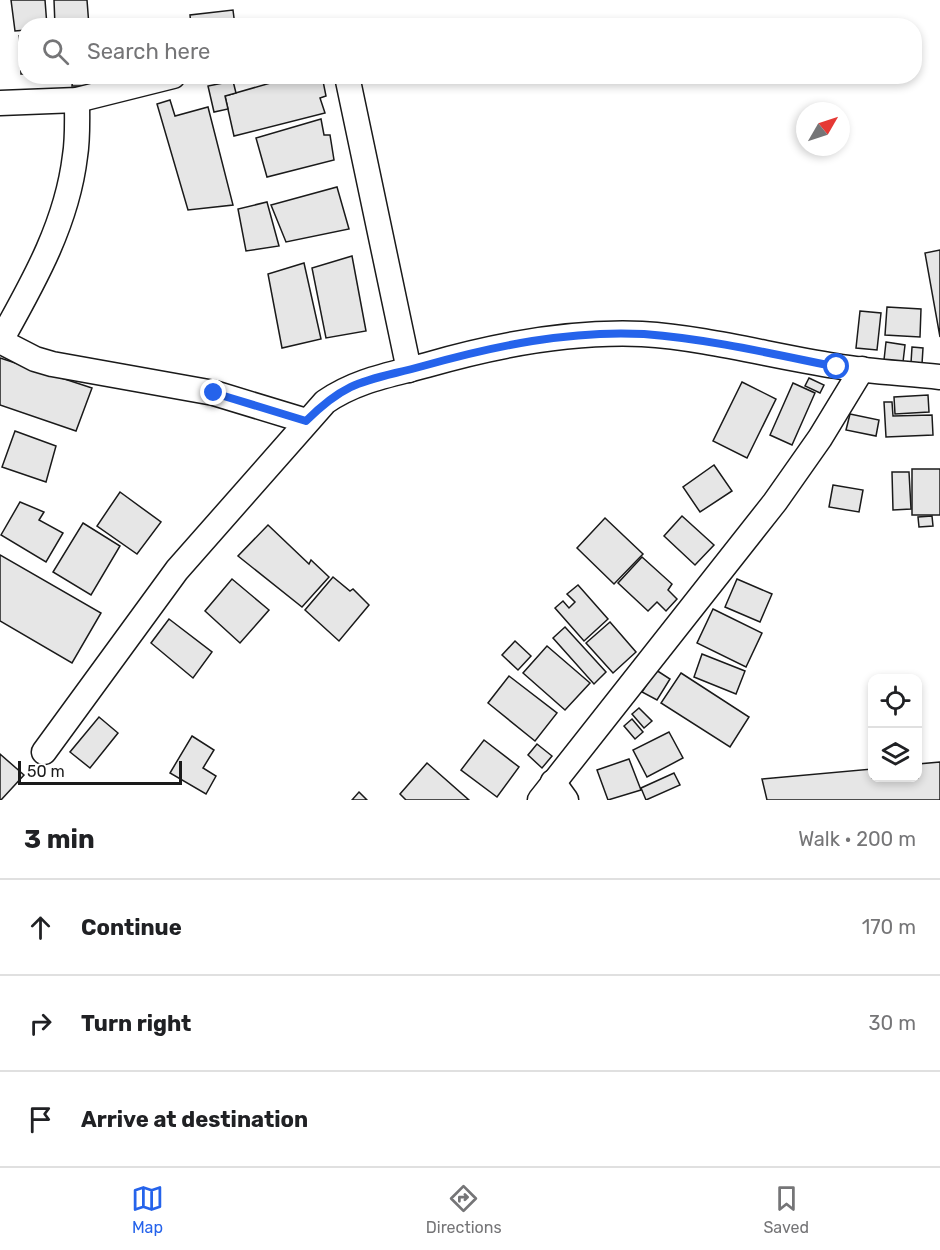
<!DOCTYPE html>
<html lang="en">
<head>
<meta charset="utf-8">
<style>
  :root { --surface:#fff; --page:#f6f6f6; --text:#202124; --muted:#757577; --line:#e0e0e0; --accent:#2563eb }
  body { margin:0; font-family:Rubik,sans-serif; background:var(--page); color:var(--text) }
  .controls { position:absolute; right:18px; bottom:18px; display:grid; overflow:hidden; border-radius:12px; box-shadow:0 3px 9px #0003 }
  .controls button { width:54px; height:54px; display:grid; place-items:center; padding:0; border:0; border-bottom:2px solid var(--line); background:var(--surface); color:var(--text); font:30px sans-serif }
  .compass { position:absolute; left:796px; top:102px; width:54px; height:54px; border-radius:50%; background:var(--surface); box-shadow:0 3px 9px #0003; rotate:51deg }
  .scale { position:absolute; left:18px; bottom:15px; width:164px; box-sizing:border-box; padding-left:6px; border:3px solid #1a1a1a; border-top:0; font-size:16px; line-height:21px; white-space:nowrap; color:#1a1a1a; -webkit-text-stroke:4px #fff; paint-order:stroke }
  .stop { position:absolute; width:18px; height:18px; margin:-14px; border:4px solid #2563eb; border-radius:50%; background:#fff }
  .stop.end { background:#2563eb; border-color:#fff; box-shadow:0 2px 6px #0008 }
  .list { margin:0; padding:0; list-style:none }
  h2 { display:flex; justify-content:space-between; align-items:center; height:78px; margin:0; padding:0 24px; font-size:26px }
  h2 small { font-size:20px; font-weight:400; color:var(--muted) }
  .list li { display:grid; grid-template-columns:39px 1fr auto; gap:18px; align-items:center; box-sizing:border-box; height:96px; padding:0 24px; border-top:2px solid var(--line) }
  .list b { display:block; font-size:22px; white-space:nowrap }
  .list em { font-size:20px; font-style:normal; color:var(--muted) }
  .icon { flex:none; width:33px; height:33px; fill:none; stroke:currentColor; stroke-width:2; stroke-linecap:round; stroke-linejoin:round }
  .map { position:relative; flex:none; width:940px; height:800px; overflow:hidden }
  .search { position:absolute; background:var(--surface); box-shadow:0 3px 9px #0003; left:18px; right:18px; top:18px; height:66px; display:flex; align-items:center; gap:15px; box-sizing:border-box; padding:0 21px; border-radius:24px; color:var(--muted); font-size:22px }
  .sheet { height:366px; background:var(--surface) }
  nav { display:flex; justify-content:space-around; align-items:center; box-sizing:border-box; height:84px; border-top:2px solid var(--line); background:var(--surface); font-size:16px; color:var(--muted) }
  nav a { display:grid; justify-items:center; gap:3px }
  nav .on { color:var(--accent) }
  .map>svg:first-child { display:block }
</style>
</head>
<body>
<div class="map">
<svg width="940" height="800" viewBox="0 0 940 800">
  <rect width="100%" height="100%" fill="#fff"/>
  <g fill="#e6e6e6" stroke="#1a1a1a" stroke-width="1.5">
    <path d="M 11,0 L 45,0 L 47,26 L 26,26 L 26,30 L 15,31 Z"/>
    <path d="M 54,0 L 87,0 L 89,26 L 55,26 Z"/>
    <path d="M 233,10 L 235,26 L 191,26 L 190,15 Z"/>
    <path d="M 26,35 L 26,74 L 21,74 L 19,36 Z"/>
    <path d="M 73,76 L 96,76 L 98,86 L 72,86 Z"/>
    <path d="M 280,76 L 317,76 L 318,83 L 323,81 L 326,96 L 320,98 L 325,113 L 234,136 L 225,96 L 281,80 Z"/>
    <path d="M 233,81 L 236,93 L 225,96 L 228,109 L 214,112 L 208,86 Z"/>
    <path d="M 170,100 L 175,116 L 208,107 L 233,205 L 188,210 L 157,104 Z"/>
    <path d="M 321,119 L 324,135 L 330,135 L 334,160 L 267,177 L 256,138 Z"/>
    <path d="M 337,187 L 349,229 L 286,242 L 271,205 Z"/>
    <path d="M 267,202 L 279,246 L 246,251 L 238,209 Z"/>
    <path d="M 940,250 L 940,337 L 925,253 Z"/>
    <path d="M 352,256 L 366,331 L 326,338 L 312,268 Z"/>
    <path d="M 304,263 L 321,339 L 282,348 L 268,274 Z"/>
    <path d="M 887,307 L 921,309 L 920,337 L 885,335 Z"/>
    <path d="M 860,311 L 881,313 L 877,350 L 856,348 Z"/>
    <path d="M 886,342 L 905,345 L 903,362 L 884,360 Z"/>
    <path d="M 912,347 L 923,348 L 922,364 L 911,363 Z"/>
    <path d="M 0,358 L 92,388 L 76,431 L 0,405 Z"/>
    <path d="M 809,378 L 824,385 L 820,393 L 805,386 Z"/>
    <path d="M 742,382 L 776,399 L 747,458 L 713,441 Z"/>
    <path d="M 793,383 L 815,393 L 792,445 L 770,435 Z"/>
    <path d="M 928,395 L 929,412 L 895,414 L 894,397 Z"/>
    <path d="M 884,402 L 892,402 L 893,416 L 932,415 L 933,435 L 886,437 Z"/>
    <path d="M 850,414 L 879,420 L 876,436 L 846,430 Z"/>
    <path d="M 15,431 L 56,446 L 46,482 L 2,467 Z"/>
    <path d="M 714,465 L 732,491 L 700,512 L 683,487 Z"/>
    <rect x="912" y="469" width="28" height="46"/>
    <path d="M 892,472 L 909,472 L 911,509 L 893,510 Z"/>
    <path d="M 833,485 L 863,490 L 859,512 L 829,507 Z"/>
    <path d="M 120,492 L 161,522 L 137,554 L 97,526 Z"/>
    <path d="M 20,502 L 44,512 L 39,520 L 63,533 L 46,562 L 1,535 Z"/>
    <path d="M 682,516 L 714,545 L 695,565 L 664,536 Z"/>
    <path d="M 932,516 L 933,526 L 919,527 L 918,517 Z"/>
    <path d="M 605,518 L 643,554 L 614,584 L 577,548 Z"/>
    <path d="M 83,523 L 120,546 L 91,595 L 53,572 Z"/>
    <path d="M 268,525 L 309,564 L 311,560 L 329,577 L 302,607 L 238,556 Z"/>
    <path d="M 0,555 L 101,613 L 72,663 L 0,621 Z"/>
    <path d="M 642,557 L 672,584 L 668,590 L 677,599 L 666,611 L 657,602 L 648,611 L 618,583 Z"/>
    <path d="M 333,577 L 350,591 L 353,589 L 369,605 L 339,641 L 305,610 Z"/>
    <path d="M 232,579 L 269,610 L 240,643 L 205,611 Z"/>
    <path d="M 737,579 L 772,594 L 760,622 L 725,607 Z"/>
    <path d="M 578,585 L 608,619 L 584,641 L 555,608 L 563,601 L 569,608 L 575,602 L 567,594 Z"/>
    <path d="M 713,609 L 762,633 L 746,667 L 697,643 Z"/>
    <path d="M 169,619 L 212,652 L 193,678 L 151,643 Z"/>
    <path d="M 610,622 L 636,652 L 613,673 L 586,643 Z"/>
    <path d="M 565,627 L 606,672 L 594,684 L 553,638 Z"/>
    <path d="M 515,641 L 531,656 L 518,670 L 502,655 Z"/>
    <path d="M 547,646 L 590,683 L 565,710 L 523,673 Z"/>
    <path d="M 702,654 L 745,671 L 736,694 L 694,677 Z"/>
    <path d="M 656,670 L 670,679 L 657,700 L 642,692 Z"/>
    <path d="M 681,673 L 749,717 L 730,747 L 661,703 Z"/>
    <path d="M 509,676 L 557,713 L 535,741 L 488,703 Z"/>
    <path d="M 639,708 L 652,721 L 644,728 L 632,714 Z"/>
    <path d="M 99,717 L 118,733 L 90,768 L 70,752 Z"/>
    <path d="M 632,719 L 643,732 L 635,739 L 624,726 Z"/>
    <path d="M 669,732 L 683,758 L 647,777 L 633,750 Z"/>
    <path d="M 192,736 L 214,750 L 203,768 L 216,776 L 206,794 L 170,773 Z"/>
    <path d="M 484,740 L 519,767 L 497,797 L 461,770 Z"/>
    <path d="M 537,744 L 552,756 L 542,768 L 528,755 Z"/>
    <path d="M 0,754 L 24,775 L 1,800 L 0,800 Z"/>
    <path d="M 629,759 L 641,790 L 608,800 L 597,770 Z"/>
    <path d="M 940,762 L 940,800 L 767,800 L 762,779 L 872,769 L 872,778 L 918,778 L 918,764 Z"/>
    <path d="M 427,763 L 469,800 L 406,800 L 400,794 Z"/>
    <path d="M 674,773 L 680,785 L 646,800 L 641,788 Z"/>
    <path d="M 359,792 L 367,800 L 352,800 Z"/>
  </g>
  <g fill="none" stroke-linecap="round" stroke-linejoin="round">
    <g stroke="#1a1a1a" stroke-width="27">
      <g id="minor">
        <path d="M 347,76 L 409,370"/>
        <path d="M 0,103 L 77,100 L 173,76"/>
        <path d="M 0,341 L 35,359 L 52,364 L 214,393 L 306,421"/>
        <path d="M 0,342 C 33,283 67,224 75,156 C 78,138 77,119 77,100"/>
        <path d="M 44,752 L 177,570 L 325,402 C 357,380 390,375 427,365 C 496,345 570,331 642,334 C 708,338 771,356 836,366 C 870,372 905,373 940,377"/>
        <path d="M 553,782 L 566,800"/>
        <path d="M 540,800 L 775,502 L 820,438 L 862,369"/>
      </g>
    </g>
    <use href="#minor" stroke="#fff" stroke-width="24"/>
  </g>
  <g fill="none" stroke-linecap="round" stroke-linejoin="round">
    <path stroke="#2563eb" stroke-width="8" d="M 214,393 L 306,421 C 349,378 368,381 423,366 C 494,346 570,330 644,334 C 709,339 773,354 837,367"/>
  </g>
</svg>
<div class="controls">
<button><svg class="icon" aria-label="locate" viewBox="0 0 24 24"><circle cx="12" cy="12" r="6"/><path d="M12 2v4M12 18v4M2 12h4M18 12h4"/></svg></button>
<button><svg class="icon" aria-label="layers" viewBox="0 0 24 24"><path d="M12 4l9 5-9 5-9-5zM3 14l9 5 9-5"/></svg></button>
</div>
<svg class="compass" viewBox="-18 -18 36 36"><path d="M0-13l5 13h-10z" fill="#e53935"/><path d="M0 13l5-13h-10z" fill="#757577"/></svg>
<div class="scale">50 m</div>
<div class="stop" style="left:837px;top:367px"></div>
<div class="stop end" style="left:214px;top:393px"></div>
<div class="search"><svg class="icon" aria-label="search" viewBox="0 0 24 24"><circle cx="10" cy="10" r="6"/><path d="M15 15l6 6"/></svg>Search here</div>
</div>
<section class="sheet">
<h2>3 min<small>Walk · 200 m</small></h2>
<ul class="list">
<li><svg class="icon" aria-label="ahead" viewBox="0 0 24 24"><path d="M12 20V5M6 11l6-6 6 6"/></svg><div><b>Continue</b></div><em>170 m</em></li>
<li><svg class="icon" aria-label="right" viewBox="0 0 24 24"><path d="M7 20v-9h11M14 6l5 5-5 5"/></svg><div><b>Turn right</b></div><em>30 m</em></li>
<li><svg class="icon" aria-label="arrive" viewBox="0 0 24 24"><path d="M6 21V4h12l-3 4 3 4H6"/></svg><div><b>Arrive at destination</b></div></li>
</ul>
</section>
<nav>
<a class="on"><svg class="icon" aria-label="map" viewBox="0 0 24 24"><path d="M3 6l6-2 6 2 6-2v14l-6 2-6-2-6 2zM9 4v14M15 6v14"/></svg>Map</a>
<a><svg class="icon" aria-label="directions" viewBox="0 0 24 24"><path d="M12 3l9 9-9 9-9-9zM9 14v-3h6M13 9l2 2-2 2"/></svg>Directions</a>
<a><svg class="icon" aria-label="saved" viewBox="0 0 24 24"><path d="M7 4h10v16l-5-4-5 4z"/></svg>Saved</a>
</nav>
</body>
</html>
